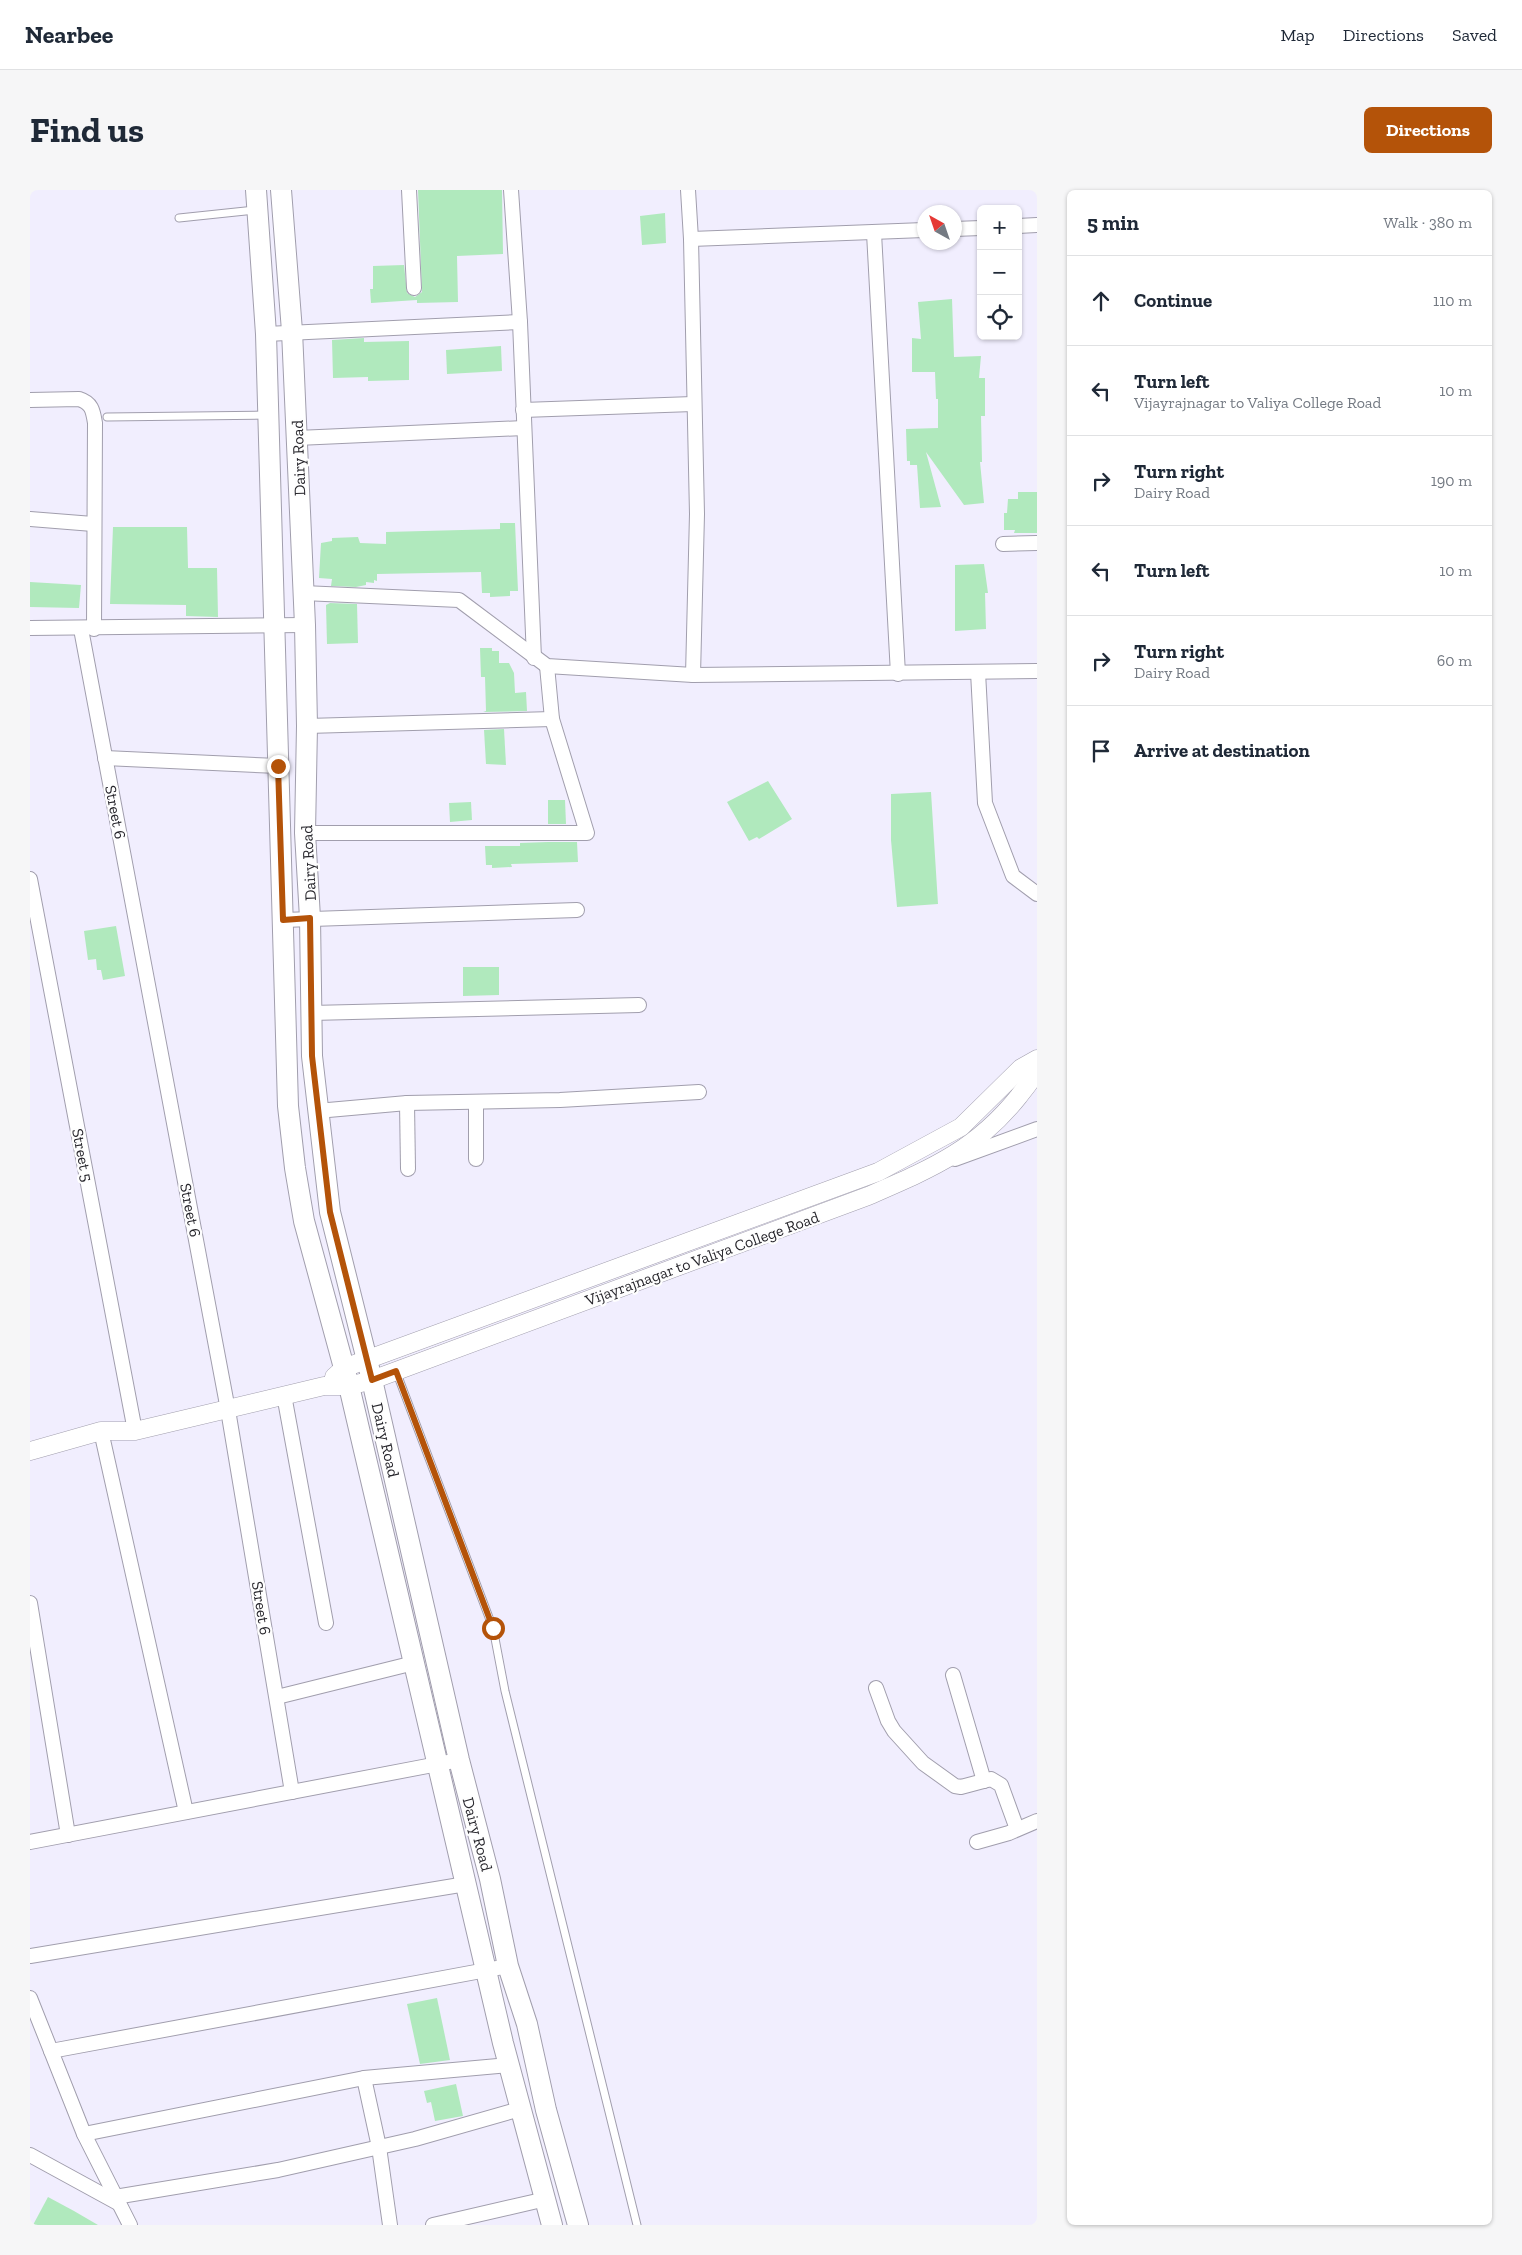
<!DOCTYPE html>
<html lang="en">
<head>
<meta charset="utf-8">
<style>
  :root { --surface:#fff; --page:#f6f6f7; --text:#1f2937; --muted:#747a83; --line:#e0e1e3; --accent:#b45309 }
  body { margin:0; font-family:"Zilla Slab",serif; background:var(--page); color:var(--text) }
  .controls { position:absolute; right:15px; top:15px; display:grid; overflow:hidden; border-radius:8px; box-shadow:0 1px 4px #0004 }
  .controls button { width:45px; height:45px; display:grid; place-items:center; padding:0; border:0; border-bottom:1px solid var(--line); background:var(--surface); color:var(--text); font:25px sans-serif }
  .compass { position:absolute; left:887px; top:15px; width:45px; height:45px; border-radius:50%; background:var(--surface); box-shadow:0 1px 4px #0004; rotate:320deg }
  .stop { position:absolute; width:15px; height:15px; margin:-11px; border:4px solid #b45309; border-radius:50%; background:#fff }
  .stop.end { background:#b45309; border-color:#fff; box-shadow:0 1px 5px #0008 }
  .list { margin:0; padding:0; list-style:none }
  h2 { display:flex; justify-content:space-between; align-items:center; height:65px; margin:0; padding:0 20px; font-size:21px }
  h2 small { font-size:16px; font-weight:400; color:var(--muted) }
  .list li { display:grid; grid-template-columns:32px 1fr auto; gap:15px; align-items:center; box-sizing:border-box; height:90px; padding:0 20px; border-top:1px solid var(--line) }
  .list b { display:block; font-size:19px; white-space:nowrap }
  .list p { margin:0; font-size:16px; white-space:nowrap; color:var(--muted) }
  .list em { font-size:16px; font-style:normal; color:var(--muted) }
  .icon { flex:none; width:28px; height:28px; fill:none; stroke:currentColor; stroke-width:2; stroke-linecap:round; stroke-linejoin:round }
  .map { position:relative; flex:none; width:1007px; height:2035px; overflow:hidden; border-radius:8px }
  header { display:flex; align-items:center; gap:30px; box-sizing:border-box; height:70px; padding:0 25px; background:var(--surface); border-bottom:1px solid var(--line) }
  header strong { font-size:24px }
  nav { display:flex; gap:28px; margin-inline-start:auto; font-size:18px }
  .intro { display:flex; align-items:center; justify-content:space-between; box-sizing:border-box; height:120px; padding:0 30px }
  h1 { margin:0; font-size:35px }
  .button { padding:12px 22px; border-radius:8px; background:var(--accent); color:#fff; font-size:18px; font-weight:700 }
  main { display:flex; gap:30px; padding:0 30px }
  aside { flex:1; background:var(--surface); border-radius:8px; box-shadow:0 1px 4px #0004 }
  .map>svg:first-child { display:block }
</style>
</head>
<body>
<header>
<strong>Nearbee</strong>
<nav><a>Map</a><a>Directions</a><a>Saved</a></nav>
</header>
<div class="intro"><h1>Find us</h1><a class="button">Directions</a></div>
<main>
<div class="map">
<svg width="1007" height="2035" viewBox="0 0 1007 2035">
  <rect width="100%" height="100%" fill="#f1eefe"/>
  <g fill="#b0e9bd">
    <path d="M 388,0 L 472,0 L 473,64 L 427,66 L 428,112 L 387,113 L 387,110 L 341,113 L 340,99 L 343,99 L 343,76 L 374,75 L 377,103 L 385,107 L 392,102 Z"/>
    <path d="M 635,23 L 636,53 L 612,55 L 610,26 Z"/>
    <path d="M 922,109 L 924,167 L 951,166 L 949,188 L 955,188 L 955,226 L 951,226 L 952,272 L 950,272 L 954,313 L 934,315 L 896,262 L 911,317 L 890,318 L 887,275 L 880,275 L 880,271 L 877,271 L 876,239 L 908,238 L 908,209 L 906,209 L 905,182 L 882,182 L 882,148 L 891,149 L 888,112 Z"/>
    <path d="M 334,148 L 334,152 L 379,151 L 379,190 L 338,191 L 338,187 L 303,188 L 302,150 Z"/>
    <path d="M 471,156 L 472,181 L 417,184 L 416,160 Z"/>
    <path d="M 988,302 L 1007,302 L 1007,343 L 984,343 L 985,340 L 974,340 L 974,323 L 977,323 L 978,309 L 988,309 Z"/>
    <path d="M 470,333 L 485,333 L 488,401 L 480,401 L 480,406 L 460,407 L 460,403 L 452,403 L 451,382 L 347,384 L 347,391 L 344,390 L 344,393 L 336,392 L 336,395 L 326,397 L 301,396 L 302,389 L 289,388 L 291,353 L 302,351 L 302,348 L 328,347 L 330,353 L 356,354 L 356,342 L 470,339 Z"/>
    <path d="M 83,337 L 157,337 L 158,378 L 187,378 L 188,427 L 156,426 L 156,415 L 80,414 Z"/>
    <path d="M 954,374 L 958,403 L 955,403 L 956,439 L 925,441 L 925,375 Z"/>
    <path d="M 0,392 L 51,395 L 49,418 L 0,417 Z"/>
    <path d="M 300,413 L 327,414 L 328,453 L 297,454 L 296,415 Z"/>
    <path d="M 450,458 L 462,458 L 462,461 L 469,461 L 469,473 L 479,473 L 484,483 L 485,503 L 496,502 L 497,521 L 453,522 L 456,521 L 455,487 L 451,487 Z"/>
    <path d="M 474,539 L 476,575 L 456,574 L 454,540 Z"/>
    <path d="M 738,591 L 762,629 L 729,649 L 727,647 L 719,651 L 697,612 Z"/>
    <path d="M 901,602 L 908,714 L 867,717 L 861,650 L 861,604 Z"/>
    <path d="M 518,610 L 535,610 L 536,634 L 518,634 Z"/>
    <path d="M 441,612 L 442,630 L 420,632 L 419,613 Z"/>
    <path d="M 518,652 L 547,652 L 548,672 L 481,674 L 482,677 L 462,678 L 462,675 L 456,675 L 455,656 L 490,656 L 490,653 Z"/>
    <path d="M 86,736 L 95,786 L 73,790 L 71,780 L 67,780 L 66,769 L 58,770 L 54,741 Z"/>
    <path d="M 433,777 L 469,777 L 469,805 L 433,806 Z"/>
    <path d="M 407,1808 L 420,1870 L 390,1874 L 377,1814 Z"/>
    <path d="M 426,1894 L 433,1926 L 405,1931 L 401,1912 L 397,1913 L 394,1901 Z"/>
    <path d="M 18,2007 L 44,2021 L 68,2035 L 3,2035 Z"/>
  </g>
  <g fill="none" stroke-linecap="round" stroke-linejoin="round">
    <g stroke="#a19ead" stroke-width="9">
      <g id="service">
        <path d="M 149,28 L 225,20"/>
        <path d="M 77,227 L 236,225"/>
        <path d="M 366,1181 L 463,1438 L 475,1501 L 607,2035"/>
      </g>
    </g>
    <g stroke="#a19ead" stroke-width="16">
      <g id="minor">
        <path d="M 379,0 L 384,98"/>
        <path d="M 481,0 L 490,132 L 504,468"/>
        <path d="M 658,0 L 661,49 L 667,324 L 663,485"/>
        <path d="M 988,36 L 1007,35"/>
        <path d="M 924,39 L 951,38"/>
        <path d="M 844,43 L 868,484"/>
        <path d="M 661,49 L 894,40"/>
        <path d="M 236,144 L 490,132"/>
        <path d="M 0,210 L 49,209 C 62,213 63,221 65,233 L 64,439"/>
        <path d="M 493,220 L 663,214"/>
        <path d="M 267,248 L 494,238"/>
        <path d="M 0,329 L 63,334"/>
        <path d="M 973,354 L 1007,353"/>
        <path d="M 273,403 L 429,410 L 517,476 L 663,485 L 1007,481"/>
        <path d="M 0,438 L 275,435"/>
        <path d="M 51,439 L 198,1220 L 262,1602"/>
        <path d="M 948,482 L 955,613 L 983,686 L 1007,704"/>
        <path d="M 277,536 L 522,529"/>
        <path d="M 75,568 L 248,576"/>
        <path d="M 275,643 L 557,643 L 522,529 L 517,476"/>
        <path d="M 0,689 L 105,1241"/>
        <path d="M 253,730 L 547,720"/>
        <path d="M 281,823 L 609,815"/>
        <path d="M 446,912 L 446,969"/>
        <path d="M 377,913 L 378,979"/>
        <path d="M 287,921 L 377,913 L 530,910 L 669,902"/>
        <path d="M 925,969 L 1007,939"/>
        <path d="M 254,1205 L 296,1433"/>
        <path d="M 71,1241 L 156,1622"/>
        <path d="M 0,1413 L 38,1645"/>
        <path d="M 923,1485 L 954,1591"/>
        <path d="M 846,1498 L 858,1531 L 864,1541 L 893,1573 L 925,1596 L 931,1597 L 961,1589 L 971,1595 L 987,1639"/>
        <path d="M 247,1507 L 384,1473"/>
        <path d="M 0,1652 L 429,1570"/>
        <path d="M 947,1652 L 979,1643 L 1007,1631"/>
        <path d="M 0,1766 L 436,1694"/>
        <path d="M 0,1808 L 54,1944 L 100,2035"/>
        <path d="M 21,1861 L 478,1776"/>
        <path d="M 334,1888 L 349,1957 L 360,2035"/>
        <path d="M 54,1944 L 334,1888 L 479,1875"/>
        <path d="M 0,1965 L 88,2013"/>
        <path d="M 85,2007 L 248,1980 L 385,1949 L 490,1919"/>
        <path d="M 403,2035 L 516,2009"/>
      </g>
    </g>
    <g stroke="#a19ead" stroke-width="19">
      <g id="tertiary">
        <path d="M 304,1187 L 314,1178 L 848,982 L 931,937 L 991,878 L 1007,869"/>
        <path d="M 0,1261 L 71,1241 L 105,1241 L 294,1196 L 319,1196 L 342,1190 L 838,1006 C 900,979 945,961 989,906 C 997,895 1006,887 1007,873"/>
      </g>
    </g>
    <g stroke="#a19ead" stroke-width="22">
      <g id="secondary">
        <path d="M 226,0 L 236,144 L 258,916 L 265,978 L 274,1031 L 319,1196 L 473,1853 L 522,2035"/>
        <path d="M 251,0 L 262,141 L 275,435 L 277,536 L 275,643 L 280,728 L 282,866 L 300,1022 L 342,1190 L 429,1570 L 460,1689 L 478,1776 L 497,1834 L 516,1920 L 548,2035"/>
      </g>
    </g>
    <use href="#service" stroke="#fff" stroke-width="7"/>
    <use href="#minor" stroke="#fff" stroke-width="14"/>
    <use href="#tertiary" stroke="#fff" stroke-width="18"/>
    <use href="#secondary" stroke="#fff" stroke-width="20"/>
  </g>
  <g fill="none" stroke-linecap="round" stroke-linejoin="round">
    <path stroke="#b45309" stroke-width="6" d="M 248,576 L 253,730 L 280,728 L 282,866 L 300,1022 L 342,1190 L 366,1181 L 463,1438"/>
  </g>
  <g text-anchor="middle" stroke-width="4.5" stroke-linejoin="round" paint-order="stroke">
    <g font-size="16" fill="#26252b" stroke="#fefefe">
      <text transform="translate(268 268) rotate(-92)" y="6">Dairy Road</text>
      <text transform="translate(86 622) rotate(79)" y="6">Street 6</text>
      <text transform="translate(278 673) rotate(-93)" y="6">Dairy Road</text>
      <text transform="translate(53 965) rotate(79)" y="6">Street 5</text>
      <text transform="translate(161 1020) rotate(79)" y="6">Street 6</text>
      <text transform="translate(672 1068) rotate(-20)" y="6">Vijayrajnagar to Valiya College Road</text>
      <text transform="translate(356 1250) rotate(77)" y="6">Dairy Road</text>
      <text transform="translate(232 1418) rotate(81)" y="6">Street 6</text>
      <text transform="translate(448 1644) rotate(75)" y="6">Dairy Road</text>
    </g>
  </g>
</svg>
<div class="controls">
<button>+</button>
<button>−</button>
<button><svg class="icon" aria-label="locate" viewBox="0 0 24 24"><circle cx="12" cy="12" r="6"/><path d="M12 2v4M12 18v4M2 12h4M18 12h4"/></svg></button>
</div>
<svg class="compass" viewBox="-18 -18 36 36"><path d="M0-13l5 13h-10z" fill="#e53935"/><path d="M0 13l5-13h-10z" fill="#747a83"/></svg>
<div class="stop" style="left:463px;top:1438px"></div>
<div class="stop end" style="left:248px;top:576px"></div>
</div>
<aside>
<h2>5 min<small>Walk · 380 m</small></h2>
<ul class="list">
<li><svg class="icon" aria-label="ahead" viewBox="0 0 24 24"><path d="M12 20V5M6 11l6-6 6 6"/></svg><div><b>Continue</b></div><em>110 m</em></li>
<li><svg class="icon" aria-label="left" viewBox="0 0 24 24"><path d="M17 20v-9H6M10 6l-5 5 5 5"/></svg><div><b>Turn left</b><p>Vijayrajnagar to Valiya College Road</p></div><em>10 m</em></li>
<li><svg class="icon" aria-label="right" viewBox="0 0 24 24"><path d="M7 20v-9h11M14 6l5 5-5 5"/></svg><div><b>Turn right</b><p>Dairy Road</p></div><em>190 m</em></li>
<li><svg class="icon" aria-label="left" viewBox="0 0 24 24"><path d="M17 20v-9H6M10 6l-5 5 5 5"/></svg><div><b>Turn left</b></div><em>10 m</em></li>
<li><svg class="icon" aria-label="right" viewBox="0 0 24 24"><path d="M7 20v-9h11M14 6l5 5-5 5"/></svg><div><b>Turn right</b><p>Dairy Road</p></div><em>60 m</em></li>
<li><svg class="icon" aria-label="arrive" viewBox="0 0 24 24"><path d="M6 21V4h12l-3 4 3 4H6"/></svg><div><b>Arrive at destination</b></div></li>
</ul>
</aside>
</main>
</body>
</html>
